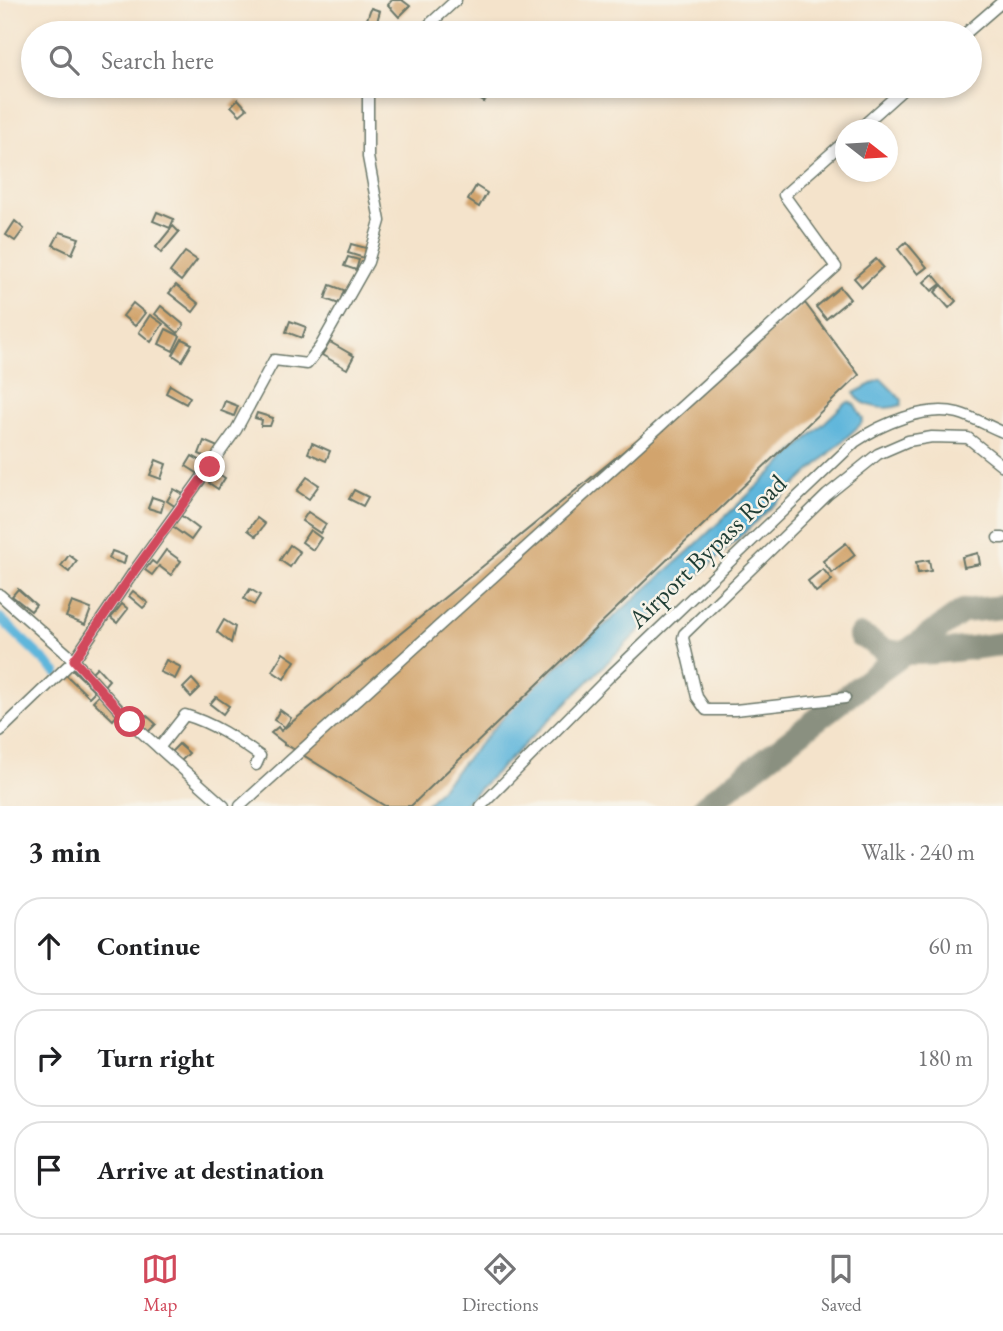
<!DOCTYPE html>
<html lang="en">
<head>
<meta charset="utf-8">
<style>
  :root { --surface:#fff; --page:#f6f6f6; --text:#202124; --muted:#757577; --line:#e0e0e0; --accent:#d1495b }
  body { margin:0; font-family:"EB Garamond",serif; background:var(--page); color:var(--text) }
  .compass { position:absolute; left:835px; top:119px; width:63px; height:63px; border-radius:50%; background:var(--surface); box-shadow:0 4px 10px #0003; rotate:107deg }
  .stop { position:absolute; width:21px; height:21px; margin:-16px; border:5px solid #d1495b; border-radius:50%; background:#fff }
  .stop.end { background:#d1495b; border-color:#fff; box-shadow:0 2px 7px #0008 }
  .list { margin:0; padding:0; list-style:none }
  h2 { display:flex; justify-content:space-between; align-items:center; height:91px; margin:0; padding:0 28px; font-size:30px }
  h2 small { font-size:23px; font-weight:400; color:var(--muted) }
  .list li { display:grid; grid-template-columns:46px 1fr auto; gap:21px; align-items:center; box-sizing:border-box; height:98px; margin:0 14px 14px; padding:0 14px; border:2px solid var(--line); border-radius:28px }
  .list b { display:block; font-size:26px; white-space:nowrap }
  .list em { font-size:23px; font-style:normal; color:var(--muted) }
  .icon { flex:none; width:38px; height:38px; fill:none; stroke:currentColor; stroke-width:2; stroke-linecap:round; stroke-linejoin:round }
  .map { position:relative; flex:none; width:1003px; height:806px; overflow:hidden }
  .search { position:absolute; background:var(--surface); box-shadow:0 4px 10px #0003; left:21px; right:21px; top:21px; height:77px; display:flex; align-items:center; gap:18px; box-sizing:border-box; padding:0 24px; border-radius:38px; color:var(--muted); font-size:26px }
  .sheet { height:427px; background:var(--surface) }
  nav { display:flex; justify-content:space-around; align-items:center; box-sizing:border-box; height:98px; border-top:2px solid var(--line); background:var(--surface); font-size:19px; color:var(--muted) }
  nav a { display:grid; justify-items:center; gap:4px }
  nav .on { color:var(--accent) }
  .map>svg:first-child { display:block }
</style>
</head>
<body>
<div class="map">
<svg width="1003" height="806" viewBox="0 0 1003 806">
  <rect width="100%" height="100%" fill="#f7f3e8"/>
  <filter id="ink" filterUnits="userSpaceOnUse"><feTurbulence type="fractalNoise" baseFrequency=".0143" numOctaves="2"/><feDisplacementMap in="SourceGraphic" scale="14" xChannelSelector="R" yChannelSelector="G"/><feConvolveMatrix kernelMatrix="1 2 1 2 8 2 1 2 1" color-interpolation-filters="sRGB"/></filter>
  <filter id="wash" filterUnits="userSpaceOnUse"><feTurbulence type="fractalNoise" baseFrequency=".00686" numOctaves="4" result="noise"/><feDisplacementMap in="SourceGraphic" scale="28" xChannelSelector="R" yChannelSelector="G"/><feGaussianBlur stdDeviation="1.57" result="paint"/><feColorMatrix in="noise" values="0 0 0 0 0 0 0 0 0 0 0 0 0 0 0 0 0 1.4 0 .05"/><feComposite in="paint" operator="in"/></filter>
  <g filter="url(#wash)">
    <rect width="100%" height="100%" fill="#f4e3cb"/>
    <g fill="#5eb6db" stroke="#3e7a88" stroke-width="2">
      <path d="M 881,379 L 902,400 L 901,405 C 886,411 862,408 854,393 Z"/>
      <path d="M 849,402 L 855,405 L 863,419 L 861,424 L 650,620 L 462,806 L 425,806 L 517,702 L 689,551 L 844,404 Z"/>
    </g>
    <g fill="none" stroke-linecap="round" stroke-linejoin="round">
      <path stroke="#5eb6db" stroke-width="10" d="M 0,618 L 56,672"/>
      <g stroke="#8a9080" stroke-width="24">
        <path d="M 860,636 C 871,639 877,649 888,651 C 918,657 972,647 1003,644"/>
        <path d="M 705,806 L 873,676 L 963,611 L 1003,607"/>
      </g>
    </g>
    <g id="blocks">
      <g fill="#d2a46d">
        <path d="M 392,0 L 402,0 L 410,6 L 399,17 L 388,5 Z"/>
        <path d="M 371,8 L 380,11 L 376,25 L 366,22 Z"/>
        <path d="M 469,86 L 485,86 L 492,90 L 484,102 L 466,90 Z"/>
        <path d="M 238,99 L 247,109 L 240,115 L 231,106 Z"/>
        <path d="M 476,186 L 487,193 L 479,207 L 468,200 Z"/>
        <path d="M 157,212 L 174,219 L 170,228 L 153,221 Z"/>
        <path d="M 15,221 L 24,229 L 15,241 L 6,235 Z"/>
        <path d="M 173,226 L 179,232 L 161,253 L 156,247 Z"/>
        <path d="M 60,232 L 79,238 L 72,254 L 53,245 Z"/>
        <path d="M 906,242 L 927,267 L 918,274 L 898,249 Z"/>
        <path d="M 351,244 L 366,248 L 364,258 L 348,253 Z"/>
        <path d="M 185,252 L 197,260 L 181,281 L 170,272 Z"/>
        <path d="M 348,257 L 359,260 L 356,270 L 344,266 Z"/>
        <path d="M 876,259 L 883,267 L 862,287 L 854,278 Z"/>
        <path d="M 933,274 L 941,284 L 932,291 L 924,282 Z"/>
        <path d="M 176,285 L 199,304 L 193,312 L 169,293 Z"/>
        <path d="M 330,285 L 344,290 L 339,304 L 325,299 Z"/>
        <path d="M 942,285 L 956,301 L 949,308 L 935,292 Z"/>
        <path d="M 840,287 L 850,299 L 826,319 L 816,307 Z"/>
        <path d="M 133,303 L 145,313 L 135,326 L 123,316 Z"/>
        <path d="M 805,303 L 859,375 L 411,806 L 385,806 L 290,747 L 284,745 L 284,743 L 271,733 L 278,727 L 281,731 Z"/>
        <path d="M 161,306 L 184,325 L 178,333 L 155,314 Z"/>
        <path d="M 150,315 L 163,324 L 151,342 L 139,332 Z"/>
        <path d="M 290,321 L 306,327 L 302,338 L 286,332 Z"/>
        <path d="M 166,329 L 180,336 L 173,351 L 159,344 Z"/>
        <path d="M 182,339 L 192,344 L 182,361 L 173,355 Z"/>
        <path d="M 330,342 L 354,356 L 347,369 L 322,355 Z"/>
        <path d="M 170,385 L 190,397 L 186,404 L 166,393 Z"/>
        <path d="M 225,401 L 238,406 L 234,416 L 221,411 Z"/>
        <path d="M 257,413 L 273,418 L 270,426 L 261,426 L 262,420 L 255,418 Z"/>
        <path d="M 204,441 L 218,447 L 213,460 L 199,454 Z"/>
        <path d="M 312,443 L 330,451 L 326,461 L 308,453 Z"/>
        <path d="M 192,456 L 205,463 L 199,474 L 186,466 Z"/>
        <path d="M 156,460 L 166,464 L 161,479 L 150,475 Z"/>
        <path d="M 216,472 L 225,478 L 218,489 L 209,483 Z"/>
        <path d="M 307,477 L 319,485 L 309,499 L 297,491 Z"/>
        <path d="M 174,489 L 183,494 L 176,507 L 167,501 Z"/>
        <path d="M 354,490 L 368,497 L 363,506 L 349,499 Z"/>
        <path d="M 152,497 L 164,501 L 161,512 L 148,508 Z"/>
        <path d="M 308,512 L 326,524 L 320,533 L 302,521 Z"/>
        <path d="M 179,514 L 199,529 L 191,540 L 170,525 Z"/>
        <path d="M 257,518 L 265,524 L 256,536 L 248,530 Z"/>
        <path d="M 310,530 L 321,538 L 313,550 L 302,542 Z"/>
        <path d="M 846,543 L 855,555 L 832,573 L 823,561 Z"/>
        <path d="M 290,545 L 300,552 L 290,567 L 280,560 Z"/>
        <path d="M 166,550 L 181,561 L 171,575 L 159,566 L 152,575 L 145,570 L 152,561 L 156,564 Z"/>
        <path d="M 112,551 L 126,556 L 124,564 L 109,559 Z"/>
        <path d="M 978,553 L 980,564 L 964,567 L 962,557 Z"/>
        <path d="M 69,555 L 77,561 L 69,572 L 61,566 Z"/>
        <path d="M 929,560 L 931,571 L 918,573 L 916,562 Z"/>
        <path d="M 823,569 L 832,580 L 816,592 L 808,581 Z"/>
        <path d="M 18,589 L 36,605 L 31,611 L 12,596 Z"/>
        <path d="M 250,589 L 260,595 L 254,605 L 244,599 Z"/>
        <path d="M 133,591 L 148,603 L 143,608 L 129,596 Z"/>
        <path d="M 72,602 L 91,609 L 85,625 L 66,617 Z"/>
        <path d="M 122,604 L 128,609 L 117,623 L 111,618 Z"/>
        <path d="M 224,620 L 235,627 L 231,643 L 217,632 Z"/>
        <path d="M 283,653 L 295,661 L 284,679 L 272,671 Z"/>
        <path d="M 166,660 L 181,667 L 175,679 L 160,672 Z"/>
        <path d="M 97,667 L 109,680 L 103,687 L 90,674 Z"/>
        <path d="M 71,668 L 95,691 L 89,697 L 65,674 Z"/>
        <path d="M 192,679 L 200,688 L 191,697 L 183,688 Z"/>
        <path d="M 99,695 L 119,713 L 113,720 L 93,701 Z"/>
        <path d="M 216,697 L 229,706 L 223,714 L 210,704 Z"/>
        <path d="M 280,710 L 291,718 L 285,727 L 274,720 Z"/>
        <path d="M 146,715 L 156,724 L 148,732 L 138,723 Z"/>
        <path d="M 179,744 L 189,753 L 181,761 L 171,752 Z"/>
      </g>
    </g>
  </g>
  <g filter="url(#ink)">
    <use href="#blocks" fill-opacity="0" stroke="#6a7769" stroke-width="2"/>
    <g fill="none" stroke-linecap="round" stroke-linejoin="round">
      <g stroke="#6a7769" stroke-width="13">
        <g id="minor">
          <path d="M 420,33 L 456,0"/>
          <path d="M 966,33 L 1003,1"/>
          <path d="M 858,130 L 907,86"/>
          <path d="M 998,538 L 1003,538"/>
          <path d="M 0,595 L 74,660 L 130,722 L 224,806"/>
          <path d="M 845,698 L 735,710 L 706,710 L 697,697 L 683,638 L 684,634 L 827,495 L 878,454 L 908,441 L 932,437 L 968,438 L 1003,466"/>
          <path d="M 0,731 L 74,660 L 135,570 L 236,430 L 274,360 L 307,364 L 320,347 L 368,262 L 380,221 L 368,157 L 368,96 L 374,86"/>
          <path d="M 159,748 L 185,715 C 213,723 236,739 260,756 L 256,765"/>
          <path d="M 240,806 L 836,267 L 784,195 L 846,140"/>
          <path d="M 481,806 L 610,676 L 855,442 C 881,424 925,405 958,413 C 973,417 988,426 1003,432"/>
        </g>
      </g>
      <use href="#minor" stroke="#fff" stroke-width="10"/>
    </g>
  </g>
  <g fill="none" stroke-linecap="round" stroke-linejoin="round" filter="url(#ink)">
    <path stroke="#d1495b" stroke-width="9" d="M 130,722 L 74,660 L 135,570 L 210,467"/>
  </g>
  <g text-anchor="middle" stroke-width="5" stroke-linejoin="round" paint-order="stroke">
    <g font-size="26" fill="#1f3d34" stroke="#f7f3e8">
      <text transform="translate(707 551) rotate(-44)" y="9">Airport Bypass Road</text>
    </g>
  </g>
</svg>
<svg class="compass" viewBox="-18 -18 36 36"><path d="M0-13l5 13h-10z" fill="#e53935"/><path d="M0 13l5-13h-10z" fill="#757577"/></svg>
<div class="stop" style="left:130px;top:722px"></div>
<div class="stop end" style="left:210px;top:467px"></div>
<div class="search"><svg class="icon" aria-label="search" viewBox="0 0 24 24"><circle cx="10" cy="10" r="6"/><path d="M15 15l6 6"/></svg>Search here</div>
</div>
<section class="sheet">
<h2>3 min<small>Walk · 240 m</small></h2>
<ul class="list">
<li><svg class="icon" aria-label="ahead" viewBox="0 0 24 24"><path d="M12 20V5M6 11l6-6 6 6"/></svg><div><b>Continue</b></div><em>60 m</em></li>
<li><svg class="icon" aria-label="right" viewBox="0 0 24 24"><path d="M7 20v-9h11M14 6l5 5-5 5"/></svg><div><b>Turn right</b></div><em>180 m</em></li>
<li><svg class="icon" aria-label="arrive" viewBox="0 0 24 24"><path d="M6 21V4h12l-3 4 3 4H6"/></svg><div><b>Arrive at destination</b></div></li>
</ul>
</section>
<nav>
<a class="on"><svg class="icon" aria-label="map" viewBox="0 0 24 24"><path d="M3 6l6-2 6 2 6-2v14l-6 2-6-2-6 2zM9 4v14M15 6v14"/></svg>Map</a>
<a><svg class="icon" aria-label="directions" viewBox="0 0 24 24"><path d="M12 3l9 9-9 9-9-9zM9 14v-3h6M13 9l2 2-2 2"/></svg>Directions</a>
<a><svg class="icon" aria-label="saved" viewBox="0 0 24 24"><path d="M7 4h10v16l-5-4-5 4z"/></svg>Saved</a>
</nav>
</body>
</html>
